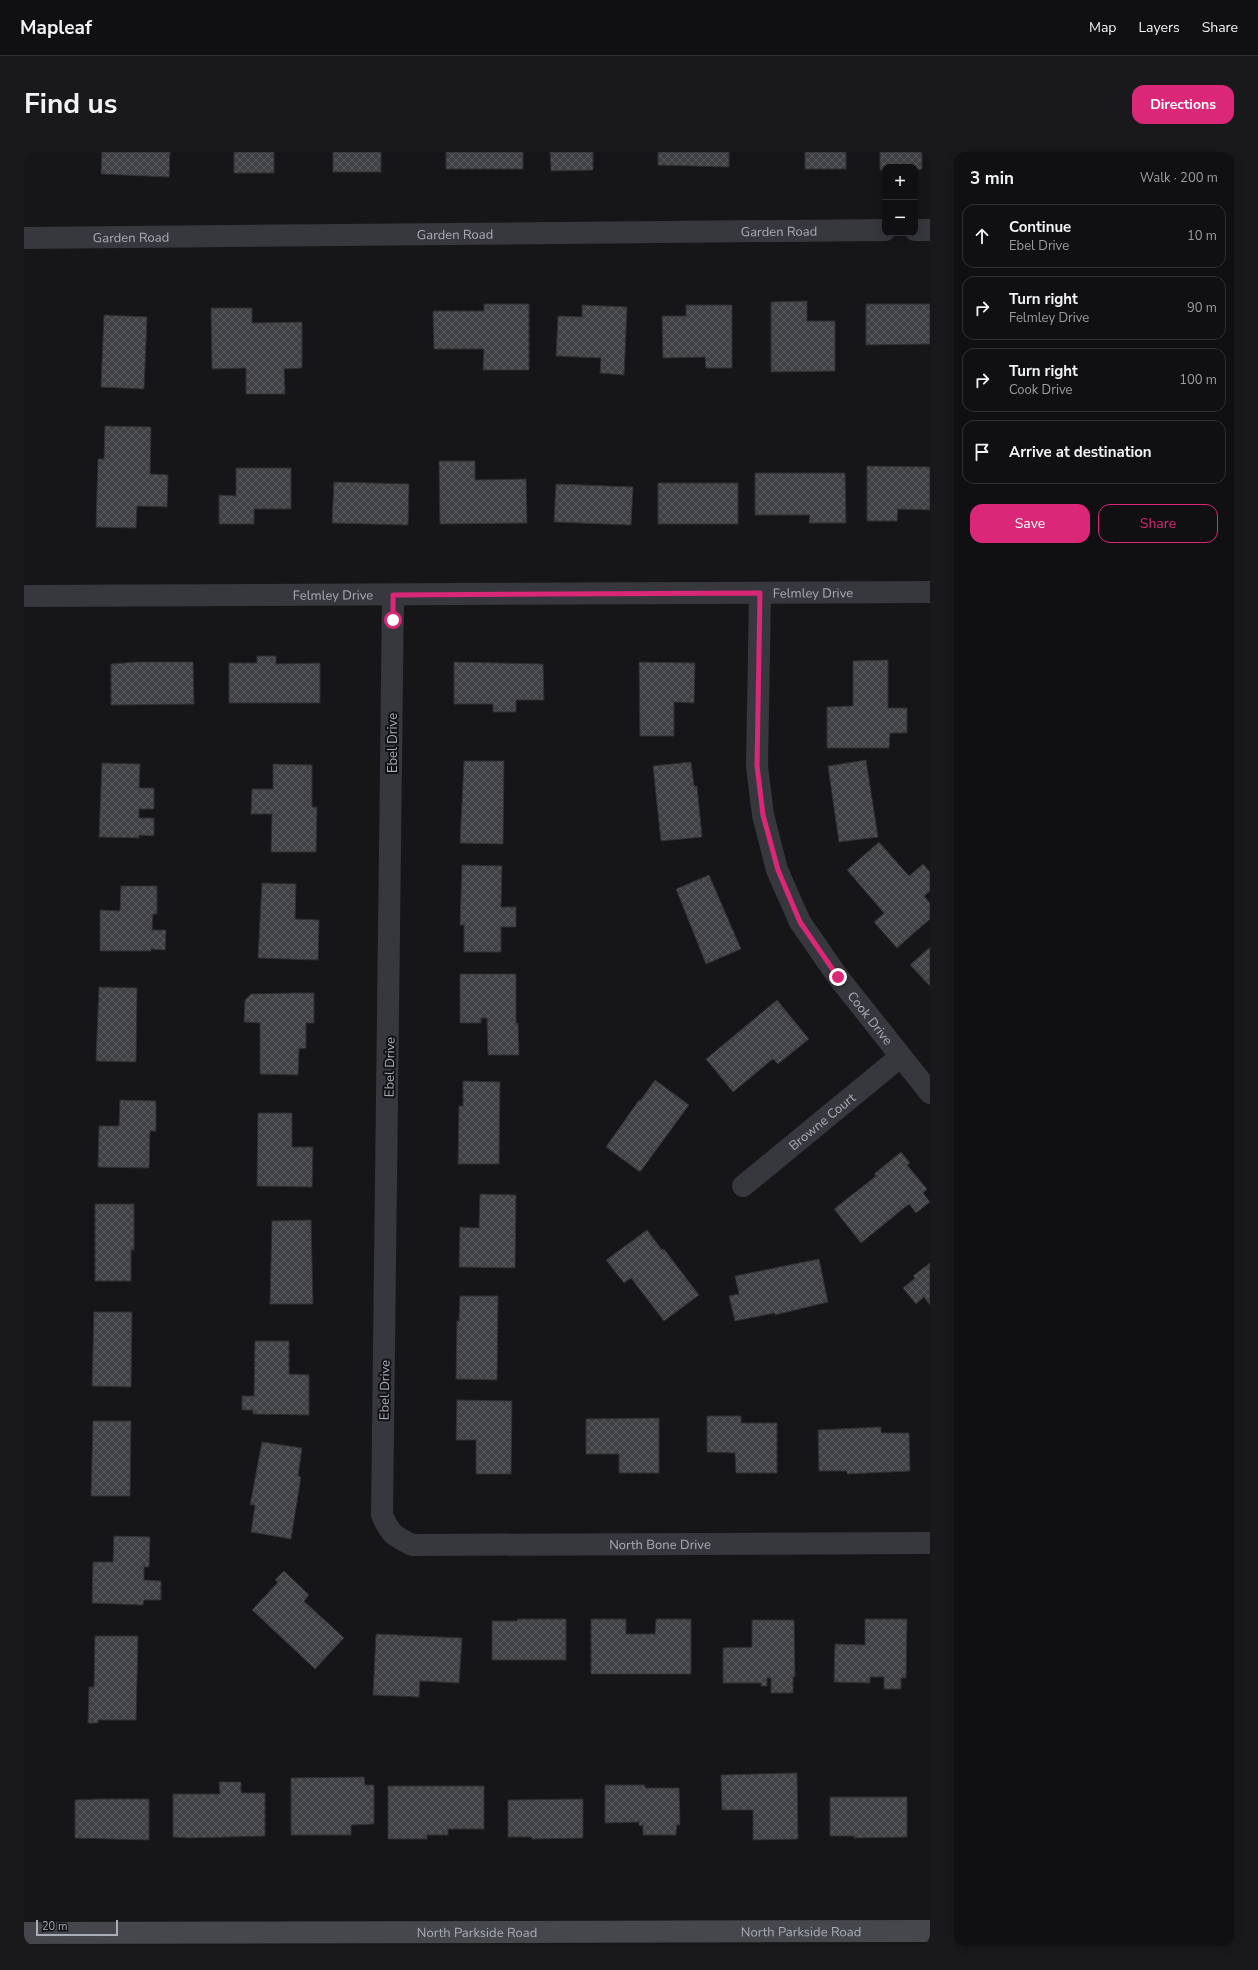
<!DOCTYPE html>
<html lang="en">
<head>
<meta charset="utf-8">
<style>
  :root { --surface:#101012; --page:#19191b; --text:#f1f3f6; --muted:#9c9d9f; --line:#303032; --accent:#db2777 }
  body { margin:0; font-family:"Nunito Sans",sans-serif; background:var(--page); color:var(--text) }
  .controls { position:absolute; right:12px; top:12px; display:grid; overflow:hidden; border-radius:8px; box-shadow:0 2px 10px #0003 }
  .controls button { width:36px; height:36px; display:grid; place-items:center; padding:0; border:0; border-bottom:1px solid var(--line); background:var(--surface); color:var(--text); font:20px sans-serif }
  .scale { position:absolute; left:12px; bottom:10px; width:82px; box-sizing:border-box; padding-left:4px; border:2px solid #a8adb8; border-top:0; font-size:11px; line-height:14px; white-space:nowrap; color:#a8adb8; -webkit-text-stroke:3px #111113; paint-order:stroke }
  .stop { position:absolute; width:12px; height:12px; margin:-9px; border:3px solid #db2777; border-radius:50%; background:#fff }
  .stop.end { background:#db2777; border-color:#fff; box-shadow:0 1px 4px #0008 }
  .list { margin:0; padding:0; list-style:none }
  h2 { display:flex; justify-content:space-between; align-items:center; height:52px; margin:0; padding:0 16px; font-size:17px }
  h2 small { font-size:13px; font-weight:400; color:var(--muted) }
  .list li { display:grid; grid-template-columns:26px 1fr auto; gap:12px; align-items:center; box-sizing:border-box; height:64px; margin:0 8px 8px; padding:0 8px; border:1px solid var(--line); border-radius:12px }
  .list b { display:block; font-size:15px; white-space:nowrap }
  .list p { margin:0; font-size:13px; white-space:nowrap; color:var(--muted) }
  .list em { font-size:13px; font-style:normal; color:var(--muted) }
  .actions { display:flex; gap:8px; padding:12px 16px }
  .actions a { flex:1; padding:9px 0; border:1px solid var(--accent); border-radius:12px; text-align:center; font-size:14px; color:var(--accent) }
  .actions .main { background:var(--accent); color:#fff }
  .icon { flex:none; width:22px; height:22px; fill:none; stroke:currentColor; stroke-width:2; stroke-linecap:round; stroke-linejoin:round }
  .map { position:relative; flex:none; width:906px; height:1794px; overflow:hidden; border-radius:12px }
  header { display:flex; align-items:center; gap:24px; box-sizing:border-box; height:56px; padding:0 20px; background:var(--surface); border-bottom:1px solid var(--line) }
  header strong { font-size:19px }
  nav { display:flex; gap:22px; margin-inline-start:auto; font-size:14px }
  .intro { display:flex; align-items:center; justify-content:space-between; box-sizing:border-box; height:96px; padding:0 24px }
  h1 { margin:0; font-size:28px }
  .button { padding:10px 18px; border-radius:12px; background:var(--accent); color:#fff; font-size:14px; font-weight:700 }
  main { display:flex; gap:24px; padding:0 24px }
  aside { flex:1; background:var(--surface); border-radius:12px; box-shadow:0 2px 10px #0003 }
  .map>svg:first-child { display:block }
</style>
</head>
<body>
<header>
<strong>Mapleaf</strong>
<nav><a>Map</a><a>Layers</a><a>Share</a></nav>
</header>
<div class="intro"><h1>Find us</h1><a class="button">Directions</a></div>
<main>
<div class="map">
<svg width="906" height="1794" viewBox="0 0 906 1794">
  <defs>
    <pattern id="building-cross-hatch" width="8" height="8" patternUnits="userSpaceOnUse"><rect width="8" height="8" fill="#404145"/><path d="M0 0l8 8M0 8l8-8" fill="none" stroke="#595a5e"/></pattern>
  </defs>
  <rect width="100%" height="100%" fill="#161618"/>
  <g fill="url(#building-cross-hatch)" stroke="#303034">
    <path d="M 78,0 L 146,0 L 145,25 L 77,22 Z"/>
    <rect x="210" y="0" width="40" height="21"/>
    <rect x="309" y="0" width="48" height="20"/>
    <rect x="422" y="0" width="77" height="17"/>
    <path d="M 526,0 L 569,0 L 569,18 L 527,19 Z"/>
    <path d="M 634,0 L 705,0 L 705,15 L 634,13 Z"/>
    <rect x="781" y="0" width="41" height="17"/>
    <path d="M 856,0 L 898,0 L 898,17 L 891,18 L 891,15 L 861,15 L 861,18 L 856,18 Z"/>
    <path d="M 783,149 L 783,169 L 811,169 L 811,219 L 747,220 L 747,150 Z"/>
    <path d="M 460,152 L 505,152 L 505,218 L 459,218 L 460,197 L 410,197 L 409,159 L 460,159 Z"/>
    <path d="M 842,152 L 906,152 L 906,192 L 842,193 Z"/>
    <path d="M 558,153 L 603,155 L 600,223 L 576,221 L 577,206 L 532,204 L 534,164 L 558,165 Z"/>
    <path d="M 662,153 L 708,153 L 708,216 L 682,216 L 681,205 L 639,206 L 638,164 L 662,164 Z"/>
    <path d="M 187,156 L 228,156 L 228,171 L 278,170 L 278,216 L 260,217 L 261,242 L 222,242 L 222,216 L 188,217 Z"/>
    <path d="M 80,163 L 123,165 L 120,237 L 77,235 Z"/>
    <path d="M 81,274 L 127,275 L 126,322 L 144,323 L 143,355 L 113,354 L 112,376 L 72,375 L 74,307 L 80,307 Z"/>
    <path d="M 415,309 L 451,309 L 451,328 L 502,327 L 503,371 L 416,372 Z"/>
    <path d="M 843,314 L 906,315 L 906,358 L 874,357 L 873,369 L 843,369 Z"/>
    <path d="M 212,316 L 267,316 L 267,357 L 230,357 L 230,372 L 195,372 L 195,343 L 212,344 Z"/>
    <path d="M 731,321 L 821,321 L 822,371 L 785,371 L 786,363 L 731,363 Z"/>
    <path d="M 310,330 L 385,332 L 384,373 L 308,371 Z"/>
    <rect x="634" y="331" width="80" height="41"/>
    <path d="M 532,332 L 609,335 L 607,373 L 530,370 Z"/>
    <path d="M 233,504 L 252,504 L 252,512 L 296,511 L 296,551 L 205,551 L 205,511 L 233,511 Z"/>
    <path d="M 864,508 L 864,556 L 883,556 L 883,581 L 866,581 L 865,596 L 803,596 L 803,555 L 829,554 L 829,509 Z"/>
    <path d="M 113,510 L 169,510 L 170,552 L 87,553 L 87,512 Z"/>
    <path d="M 430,510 L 519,512 L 520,548 L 492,548 L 492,560 L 469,560 L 469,552 L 430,552 Z"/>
    <path d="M 615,510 L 671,511 L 670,551 L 650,550 L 650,584 L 616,584 Z"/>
    <path d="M 842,608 L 854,685 L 815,690 L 804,614 Z"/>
    <path d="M 440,609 L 480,609 L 479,692 L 436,691 Z"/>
    <path d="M 667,610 L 670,634 L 673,634 L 678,685 L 637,689 L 629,614 Z"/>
    <path d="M 78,611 L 116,612 L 115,636 L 130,636 L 130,657 L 115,657 L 115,666 L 130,666 L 130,684 L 115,683 L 115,686 L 75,685 Z"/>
    <path d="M 249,612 L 288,613 L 288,655 L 293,655 L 292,700 L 247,700 L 248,662 L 227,662 L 228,637 L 249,637 Z"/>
    <path d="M 855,690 L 885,724 L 899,712 L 906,720 L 906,739 L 900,744 L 906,751 L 906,767 L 873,796 L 850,770 L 860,761 L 823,718 Z"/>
    <path d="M 438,713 L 478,714 L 477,755 L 492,755 L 492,775 L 477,775 L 477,800 L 440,800 L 440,773 L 436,773 Z"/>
    <path d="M 685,723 L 717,797 L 682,812 L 652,737 Z"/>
    <path d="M 238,731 L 272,732 L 271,767 L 295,768 L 294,808 L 234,806 Z"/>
    <path d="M 97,734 L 133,734 L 133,762 L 129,762 L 128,778 L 142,778 L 141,798 L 127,797 L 127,799 L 76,799 L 76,758 L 96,759 Z"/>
    <path d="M 906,795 L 906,834 L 886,813 Z"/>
    <path d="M 436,822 L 492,822 L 492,871 L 494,871 L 495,903 L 464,903 L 463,866 L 457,866 L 457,871 L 436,871 Z"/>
    <path d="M 75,835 L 113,836 L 112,910 L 72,909 Z"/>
    <path d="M 271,841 L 290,841 L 290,871 L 282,871 L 282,896 L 275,897 L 274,923 L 236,922 L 236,871 L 220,870 L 221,848 L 227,842 Z"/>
    <path d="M 753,848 L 785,887 L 754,912 L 749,907 L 709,940 L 682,907 Z"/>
    <path d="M 631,928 L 665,953 L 616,1020 L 582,995 L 615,948 L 616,949 Z"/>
    <path d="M 439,929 L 476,930 L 475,1012 L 434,1012 L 435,954 L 439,954 Z"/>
    <path d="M 96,948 L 132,949 L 132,979 L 126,979 L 125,1016 L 74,1015 L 75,974 L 95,974 Z"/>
    <path d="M 234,961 L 268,961 L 268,995 L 289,995 L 288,1035 L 233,1034 Z"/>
    <path d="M 877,1000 L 886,1011 L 883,1013 L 903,1037 L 899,1041 L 906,1050 L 892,1061 L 885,1052 L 837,1091 L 810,1057 L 852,1024 L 850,1022 Z"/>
    <path d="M 456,1042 L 492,1043 L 491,1116 L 435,1115 L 436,1075 L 455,1076 Z"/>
    <path d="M 71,1052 L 110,1052 L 110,1098 L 107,1098 L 107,1129 L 71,1129 Z"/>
    <path d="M 287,1068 L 289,1152 L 246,1152 L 248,1069 Z"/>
    <path d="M 623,1078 L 638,1098 L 640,1097 L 675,1143 L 640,1169 L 607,1126 L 600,1131 L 582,1108 Z"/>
    <path d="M 795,1107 L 804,1150 L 751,1163 L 751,1161 L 711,1169 L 705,1144 L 715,1142 L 711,1124 Z"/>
    <path d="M 906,1111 L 906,1153 L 900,1145 L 892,1152 L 879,1136 L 891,1126 L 889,1124 Z"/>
    <path d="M 436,1144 L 474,1144 L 473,1228 L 432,1227 L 433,1169 L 435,1169 Z"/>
    <path d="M 70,1160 L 108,1160 L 107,1235 L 68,1234 Z"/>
    <path d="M 231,1189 L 265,1189 L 265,1222 L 285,1223 L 285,1263 L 229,1262 L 229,1258 L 218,1258 L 218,1244 L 230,1244 Z"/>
    <path d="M 433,1248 L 488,1249 L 487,1322 L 452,1322 L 452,1288 L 432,1288 Z"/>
    <path d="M 683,1264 L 717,1264 L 717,1271 L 753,1271 L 753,1321 L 712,1321 L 711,1301 L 683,1300 Z"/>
    <path d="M 635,1266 L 635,1321 L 595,1321 L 595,1302 L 562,1302 L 562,1267 Z"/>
    <path d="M 69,1269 L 107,1269 L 106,1344 L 67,1344 Z"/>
    <path d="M 857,1275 L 857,1281 L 885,1281 L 886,1319 L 823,1322 L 823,1319 L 795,1319 L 794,1278 Z"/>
    <path d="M 238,1290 L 278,1296 L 274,1324 L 277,1325 L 267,1387 L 227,1380 L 231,1353 L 226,1353 Z"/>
    <path d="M 90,1384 L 126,1385 L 125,1415 L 120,1415 L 120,1428 L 137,1429 L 137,1448 L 120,1448 L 119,1453 L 68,1451 L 69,1410 L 89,1410 Z"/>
    <path d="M 260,1419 L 285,1443 L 280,1449 L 320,1486 L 291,1517 L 228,1458 L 254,1430 L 251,1428 Z"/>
    <path d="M 494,1467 L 542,1467 L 542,1508 L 468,1508 L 468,1469 L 493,1469 Z"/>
    <path d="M 567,1467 L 602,1467 L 602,1482 L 631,1482 L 632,1467 L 667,1467 L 667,1522 L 567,1522 Z"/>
    <path d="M 841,1467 L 883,1467 L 882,1526 L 877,1526 L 877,1537 L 860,1537 L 860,1525 L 846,1525 L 846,1531 L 810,1530 L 811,1492 L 841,1493 Z"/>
    <path d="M 728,1468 L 770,1468 L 771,1525 L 769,1525 L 769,1541 L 747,1541 L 747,1526 L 743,1526 L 743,1534 L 737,1534 L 737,1531 L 699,1531 L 699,1496 L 728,1495 Z"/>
    <path d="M 352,1482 L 438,1486 L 435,1531 L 396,1529 L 395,1545 L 349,1543 Z"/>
    <path d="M 71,1484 L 114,1484 L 112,1568 L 74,1568 L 74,1571 L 64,1571 L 65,1535 L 70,1535 Z"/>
    <path d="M 773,1621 L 774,1687 L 729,1688 L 729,1658 L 698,1658 L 697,1623 Z"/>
    <path d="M 340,1625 L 341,1633 L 350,1633 L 350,1672 L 327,1673 L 327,1683 L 267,1683 L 267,1626 Z"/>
    <path d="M 195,1630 L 217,1630 L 217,1641 L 241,1641 L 241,1684 L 166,1686 L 149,1685 L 149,1642 L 196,1642 Z"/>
    <path d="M 581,1633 L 621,1633 L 621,1636 L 655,1636 L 656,1673 L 653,1673 L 652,1683 L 619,1683 L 619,1673 L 615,1674 L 615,1670 L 581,1671 Z"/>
    <path d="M 364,1634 L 460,1634 L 460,1677 L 424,1677 L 424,1683 L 403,1683 L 403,1687 L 364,1687 Z"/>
    <path d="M 806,1645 L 883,1645 L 883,1685 L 830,1686 L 830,1684 L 806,1684 Z"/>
    <path d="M 75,1647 L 125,1647 L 125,1688 L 51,1686 L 51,1648 Z"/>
    <path d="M 559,1647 L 559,1686 L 508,1687 L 508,1685 L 484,1685 L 484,1648 Z"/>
  </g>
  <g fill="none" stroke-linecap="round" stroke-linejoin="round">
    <g stroke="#37383d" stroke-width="22">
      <path d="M 891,78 L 906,78"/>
      <path id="s1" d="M 0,86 L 861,78"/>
      <path id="s2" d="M 736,441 L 733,614 L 739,663 L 753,718 L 776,770 L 814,825 L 906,941"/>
      <path id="s3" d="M 369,443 L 358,1363 C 366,1382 370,1384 388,1393 L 906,1391"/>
      <path id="s4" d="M 0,444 L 906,440"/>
      <path id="s5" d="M 719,1034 L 876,905"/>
    </g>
    <path stroke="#45474d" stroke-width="22" id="s6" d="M 0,1781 L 906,1779"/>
  </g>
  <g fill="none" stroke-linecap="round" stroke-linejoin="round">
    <path stroke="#db2777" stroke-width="5" d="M 369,468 L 369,443 L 736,441 L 733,614 L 739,663 L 754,718 L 776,770 L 814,825"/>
  </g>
  <g text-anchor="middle" stroke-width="4" stroke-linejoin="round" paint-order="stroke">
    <g font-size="13" fill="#a8adb8" stroke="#111113">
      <text dy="5" stroke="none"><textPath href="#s1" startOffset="755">Garden Road</textPath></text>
      <text dy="5" stroke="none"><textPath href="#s1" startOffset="431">Garden Road</textPath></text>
      <text dy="5" stroke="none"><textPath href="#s1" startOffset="107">Garden Road</textPath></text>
      <text dy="5" stroke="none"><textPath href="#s4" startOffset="789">Felmley Drive</textPath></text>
      <text dy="5" stroke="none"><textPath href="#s4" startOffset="309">Felmley Drive</textPath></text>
      <text transform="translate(368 591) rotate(-90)" y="5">Ebel Drive</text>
      <text dy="5" stroke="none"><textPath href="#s2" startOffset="455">Cook Drive</textPath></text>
      <text transform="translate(365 915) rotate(-89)" y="5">Ebel Drive</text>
      <text dy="5" stroke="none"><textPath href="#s5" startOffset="102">Browne Court</textPath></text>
      <text transform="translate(360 1238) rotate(-89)" y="5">Ebel Drive</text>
      <text dy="5" stroke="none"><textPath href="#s3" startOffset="1212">North Bone Drive</textPath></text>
      <text dy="5" stroke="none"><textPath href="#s6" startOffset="453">North Parkside Road</textPath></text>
      <text dy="5" stroke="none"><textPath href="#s6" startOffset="777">North Parkside Road</textPath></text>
    </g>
  </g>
</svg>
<div class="controls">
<button>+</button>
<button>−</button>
</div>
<div class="scale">20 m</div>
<div class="stop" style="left:369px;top:468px"></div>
<div class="stop end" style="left:814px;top:825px"></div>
</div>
<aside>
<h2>3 min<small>Walk · 200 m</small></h2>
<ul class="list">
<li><svg class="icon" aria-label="ahead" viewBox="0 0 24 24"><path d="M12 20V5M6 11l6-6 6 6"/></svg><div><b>Continue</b><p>Ebel Drive</p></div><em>10 m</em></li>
<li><svg class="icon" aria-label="right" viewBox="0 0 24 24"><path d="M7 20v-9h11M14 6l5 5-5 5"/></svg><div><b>Turn right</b><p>Felmley Drive</p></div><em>90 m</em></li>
<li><svg class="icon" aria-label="right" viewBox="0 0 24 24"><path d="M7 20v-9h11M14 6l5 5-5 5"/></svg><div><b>Turn right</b><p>Cook Drive</p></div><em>100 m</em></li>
<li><svg class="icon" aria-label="arrive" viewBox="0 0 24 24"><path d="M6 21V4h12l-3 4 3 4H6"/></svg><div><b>Arrive at destination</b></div></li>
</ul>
<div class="actions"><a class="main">Save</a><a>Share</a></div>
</aside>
</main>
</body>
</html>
